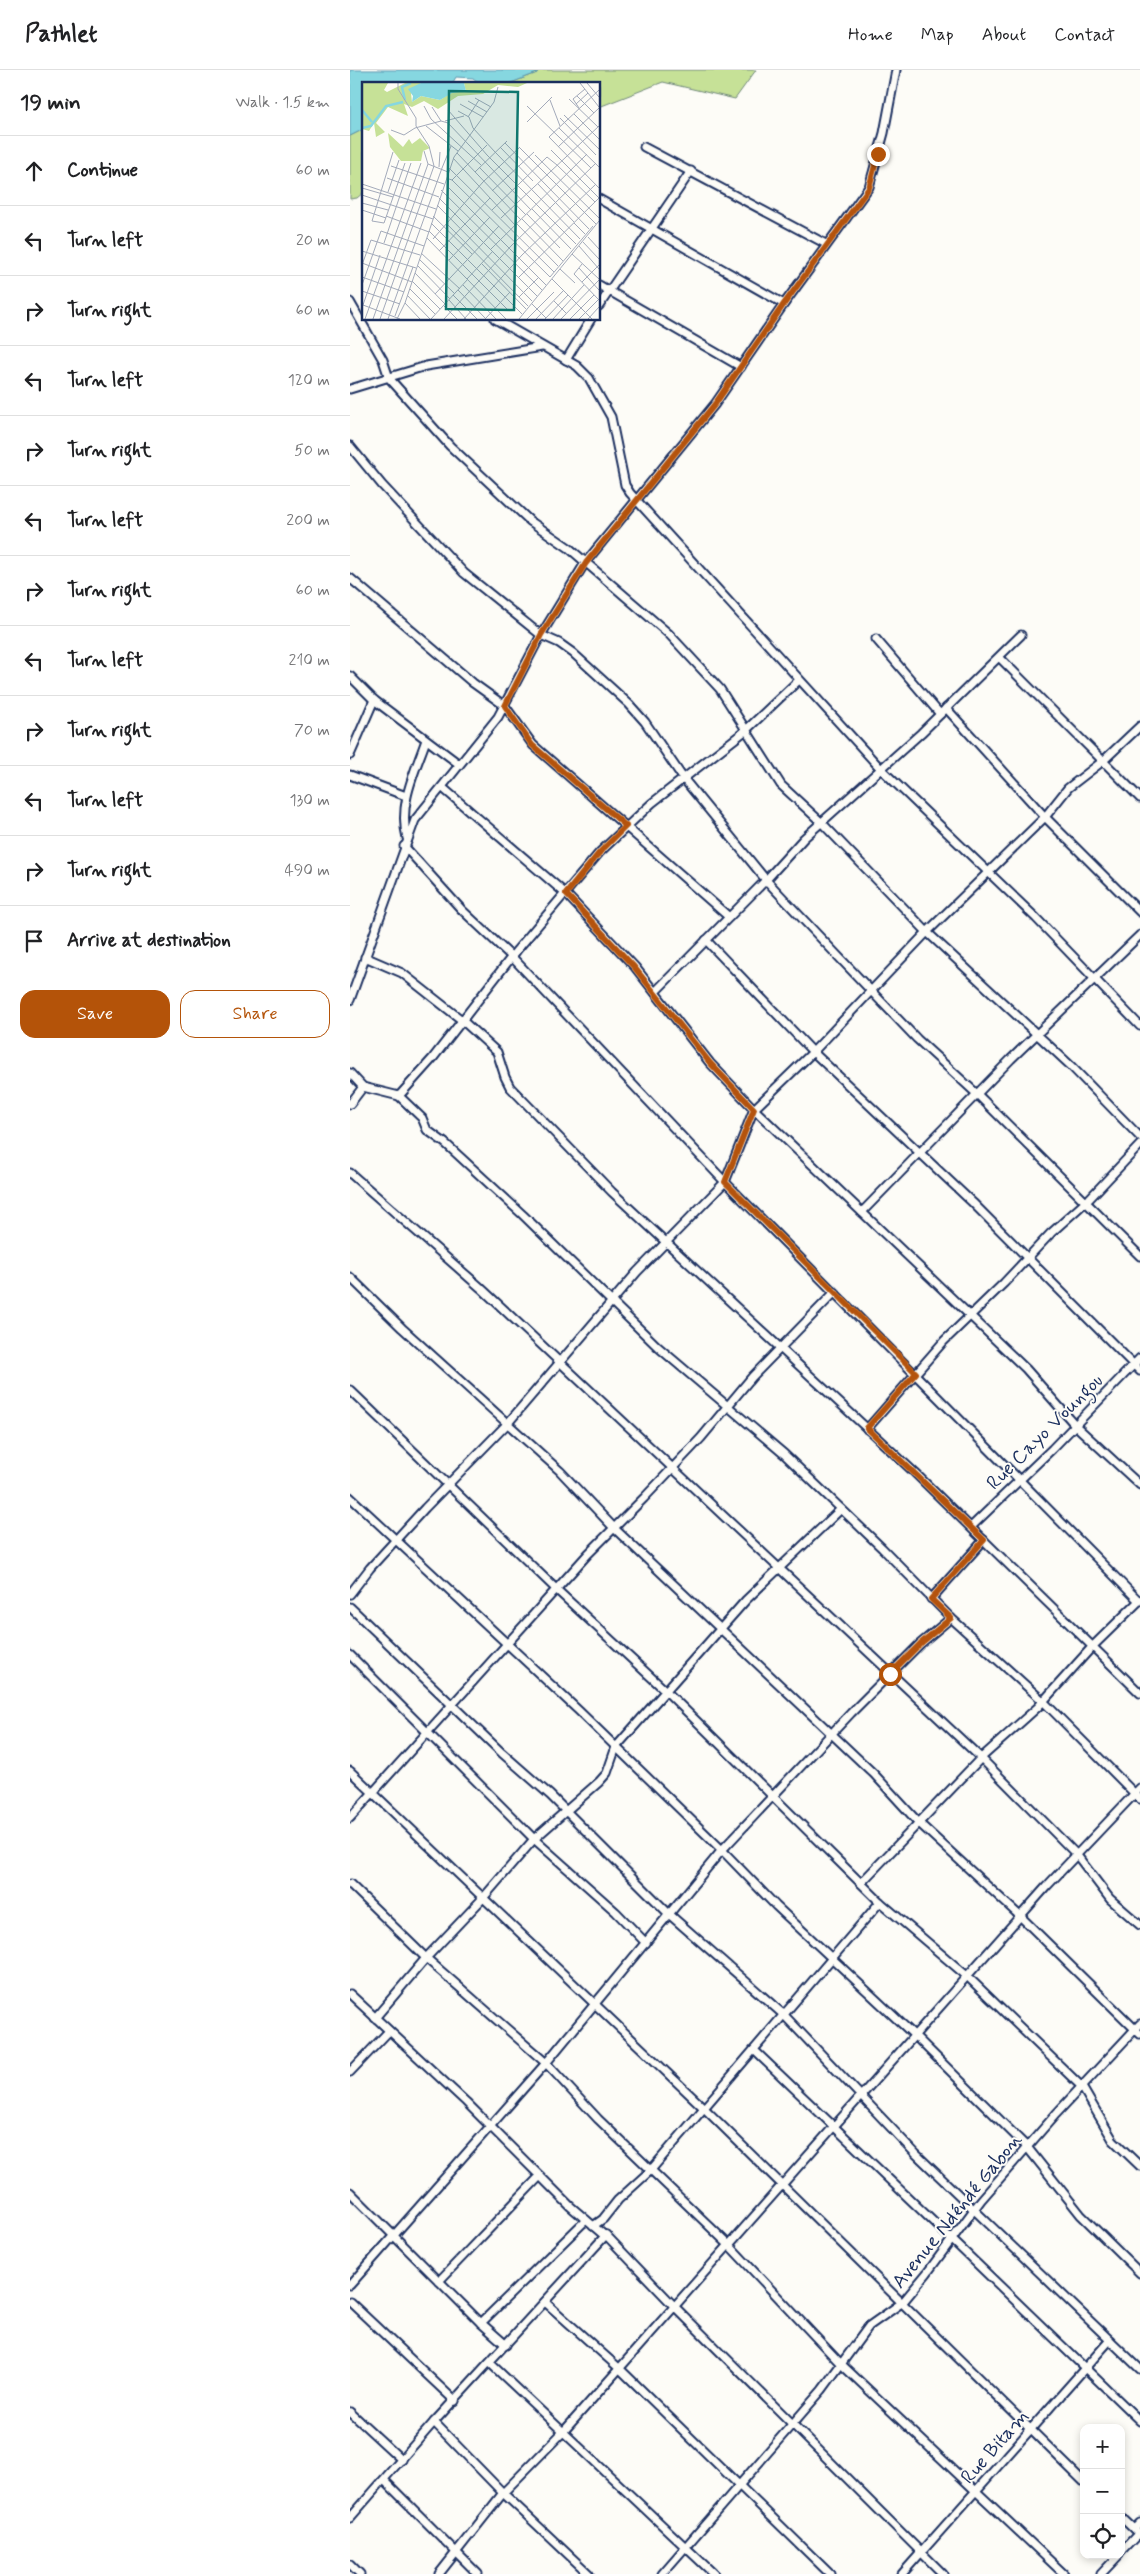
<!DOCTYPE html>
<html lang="en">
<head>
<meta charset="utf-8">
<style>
  :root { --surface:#fff; --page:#f2f2f2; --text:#202124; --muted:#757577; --line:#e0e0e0; --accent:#b45309 }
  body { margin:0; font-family:Mynerve,sans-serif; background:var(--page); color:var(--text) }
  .controls { position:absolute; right:15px; bottom:15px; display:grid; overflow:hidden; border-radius:10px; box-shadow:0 2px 8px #0003 }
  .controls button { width:45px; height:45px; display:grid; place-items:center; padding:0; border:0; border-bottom:1px solid var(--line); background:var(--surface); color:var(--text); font:25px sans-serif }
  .stop { position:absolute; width:15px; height:15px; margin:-11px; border:4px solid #b45309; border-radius:50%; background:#fff }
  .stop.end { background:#b45309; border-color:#fff; box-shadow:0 1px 5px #0008 }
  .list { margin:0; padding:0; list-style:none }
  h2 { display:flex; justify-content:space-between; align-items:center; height:65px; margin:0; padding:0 20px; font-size:21px }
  h2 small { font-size:16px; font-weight:400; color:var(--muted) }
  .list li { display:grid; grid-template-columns:32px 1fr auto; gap:15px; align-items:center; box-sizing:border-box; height:70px; padding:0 20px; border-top:1px solid var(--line) }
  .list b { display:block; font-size:19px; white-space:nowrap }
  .list em { font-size:16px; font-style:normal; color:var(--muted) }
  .actions { display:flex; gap:10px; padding:15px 20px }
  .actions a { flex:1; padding:11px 0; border:1px solid var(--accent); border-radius:15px; text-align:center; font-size:18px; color:var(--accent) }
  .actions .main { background:var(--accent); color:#fff }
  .icon { flex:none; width:28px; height:28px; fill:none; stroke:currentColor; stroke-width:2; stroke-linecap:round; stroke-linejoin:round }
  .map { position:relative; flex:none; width:790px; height:2504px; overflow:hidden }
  header { display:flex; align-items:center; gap:30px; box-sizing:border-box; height:70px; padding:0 25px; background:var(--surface); border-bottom:1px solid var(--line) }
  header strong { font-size:24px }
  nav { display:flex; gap:28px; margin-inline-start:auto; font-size:18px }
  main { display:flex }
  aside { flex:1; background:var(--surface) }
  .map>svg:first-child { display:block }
</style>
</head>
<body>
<header>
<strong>Pathlet</strong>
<nav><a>Home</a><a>Map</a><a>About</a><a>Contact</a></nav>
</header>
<main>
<aside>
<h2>19 min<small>Walk · 1.5 km</small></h2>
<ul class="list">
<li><svg class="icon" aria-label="ahead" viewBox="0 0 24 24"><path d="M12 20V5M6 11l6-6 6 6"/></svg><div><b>Continue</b></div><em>60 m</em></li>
<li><svg class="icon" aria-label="left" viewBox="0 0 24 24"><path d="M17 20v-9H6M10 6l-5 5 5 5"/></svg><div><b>Turn left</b></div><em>20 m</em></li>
<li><svg class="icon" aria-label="right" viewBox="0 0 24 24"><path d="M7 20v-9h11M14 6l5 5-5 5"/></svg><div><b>Turn right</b></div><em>60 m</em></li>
<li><svg class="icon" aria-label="left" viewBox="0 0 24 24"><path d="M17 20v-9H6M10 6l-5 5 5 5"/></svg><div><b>Turn left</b></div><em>120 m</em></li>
<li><svg class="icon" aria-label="right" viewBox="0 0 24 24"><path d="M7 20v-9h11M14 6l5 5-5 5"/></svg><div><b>Turn right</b></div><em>50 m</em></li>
<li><svg class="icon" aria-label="left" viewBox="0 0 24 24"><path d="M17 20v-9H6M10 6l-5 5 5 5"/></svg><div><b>Turn left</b></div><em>200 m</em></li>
<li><svg class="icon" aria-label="right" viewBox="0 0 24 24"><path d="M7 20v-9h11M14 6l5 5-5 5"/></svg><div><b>Turn right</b></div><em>60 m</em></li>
<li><svg class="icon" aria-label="left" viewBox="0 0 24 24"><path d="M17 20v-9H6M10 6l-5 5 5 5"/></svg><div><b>Turn left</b></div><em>210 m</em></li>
<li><svg class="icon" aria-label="right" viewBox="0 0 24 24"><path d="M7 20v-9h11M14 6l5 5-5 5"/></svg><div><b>Turn right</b></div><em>70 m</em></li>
<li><svg class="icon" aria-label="left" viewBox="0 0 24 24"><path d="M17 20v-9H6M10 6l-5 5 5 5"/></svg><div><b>Turn left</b></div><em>130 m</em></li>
<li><svg class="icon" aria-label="right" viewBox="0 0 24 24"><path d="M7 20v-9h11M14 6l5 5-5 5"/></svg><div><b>Turn right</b></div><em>490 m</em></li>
<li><svg class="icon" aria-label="arrive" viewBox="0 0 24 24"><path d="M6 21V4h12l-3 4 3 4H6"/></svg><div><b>Arrive at destination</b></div></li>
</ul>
<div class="actions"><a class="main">Save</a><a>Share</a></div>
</aside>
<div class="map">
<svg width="790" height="2504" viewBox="0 0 790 2504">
  <rect width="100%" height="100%" fill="#fdfcf7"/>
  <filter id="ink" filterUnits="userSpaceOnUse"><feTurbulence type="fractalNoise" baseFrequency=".02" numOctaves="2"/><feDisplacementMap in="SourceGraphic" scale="10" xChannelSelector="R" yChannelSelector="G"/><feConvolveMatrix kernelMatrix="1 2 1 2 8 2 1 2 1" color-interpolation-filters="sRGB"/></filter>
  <g filter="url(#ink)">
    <g fill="#c6e197" stroke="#70887a">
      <path d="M 187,0 L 406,0 L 385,29 L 313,12 L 249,37 L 249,14 L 158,14 L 187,3 Z"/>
      <path d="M 14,59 L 14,122 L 7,128 L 0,129 L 0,66 Z"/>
    </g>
    <path fill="#86d7e0" stroke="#5b94ac" d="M 0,0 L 187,0 L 187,3 L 158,14 L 145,12 L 131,14 L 123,8 L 106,7 L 102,14 L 14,14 L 14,59 L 0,66 Z"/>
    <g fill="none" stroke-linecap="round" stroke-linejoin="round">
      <g stroke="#1b2f5e" stroke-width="11">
        <g id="street">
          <path d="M 294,77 L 476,174"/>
          <path d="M 249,129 L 434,234"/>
          <path d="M 249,215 L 391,297"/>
          <path d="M 0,232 L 33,290 L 39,308 L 100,376 L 180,451 L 219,478 L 319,564 L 370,619 L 431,715 L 472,753 L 577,862 L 721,996 L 790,1067"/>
          <path d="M 249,236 L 341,101"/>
          <path d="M 145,249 L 227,296 L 239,308 L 261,347 L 275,415 L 280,423 L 531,699 L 686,848 L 790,956"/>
          <path d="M 216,290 L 241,249"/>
          <path d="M 0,319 L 76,296 L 192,277"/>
          <path d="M 0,376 L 32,415 L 114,503 L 191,565 L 209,573 L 223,583 L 279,634 L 295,652 L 333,708 L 416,810 L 465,862 L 567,969 L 628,1025 L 790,1186"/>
          <path d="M 0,508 L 123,613 L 155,636 L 183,675 L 379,847"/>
          <path d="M 526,569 L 590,644"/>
          <path d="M 650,588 L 790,728"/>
          <path d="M 0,606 L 24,630 L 109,694"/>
          <path d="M 596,638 L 695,747 L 790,842"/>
          <path d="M 0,685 L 24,630"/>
          <path d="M 0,705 L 56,726"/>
          <path d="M 93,718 L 216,824 L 285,897 L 360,993 L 404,1039 L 676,1299 L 726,1356 L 790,1415"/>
          <path d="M 57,768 C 48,734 65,702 76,670"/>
          <path d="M 54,776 L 112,840 L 162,887 L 375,1112 L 789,1531"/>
          <path d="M 356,870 L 463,982 L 623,1133 L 790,1301"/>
          <path d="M 15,887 L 52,903 L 113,951 L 147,982 L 155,1007 L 160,1017 L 262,1122 L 565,1403 L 790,1623"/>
          <path d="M 305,922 L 416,810 L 454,768 L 571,663 L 671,565"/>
          <path d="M 0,930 L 65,750 L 148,647 L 191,565 L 235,493 L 365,334 L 434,234 L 519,117 L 534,63 L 546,0"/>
          <path d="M 0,1003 L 13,1017 L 49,1026 L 83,988 L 167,880 L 250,782 L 302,733 L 395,661 L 449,610"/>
          <path d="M 49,1026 L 72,1048 L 77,1060 L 95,1073 L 173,1145 L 308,1277 L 434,1384 L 532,1478 L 601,1548 L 693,1631 L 790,1729"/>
          <path d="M 0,1034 L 13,1017"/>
          <path d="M 0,1103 L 131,1218 L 631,1688 L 726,1784 L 760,1829 L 790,1855"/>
          <path d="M 512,1142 L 661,989 L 790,865"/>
          <path d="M 0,1207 L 52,1258 L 210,1401 L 265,1459 L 524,1704 L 568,1752 L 671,1847 L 790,1964"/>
          <path d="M 0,1320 L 207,1520 L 316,1621 L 530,1832 L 618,1907 L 732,2017 L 763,2070 L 790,2096"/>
          <path d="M 517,1359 L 594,1271 L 654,1213 L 701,1163 L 739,1129 L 790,1075"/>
          <path d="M 0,1427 L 229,1641 L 372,1780 L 426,1836 L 565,1966 L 677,2077 L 731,2145 L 790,2203"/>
          <path d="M 621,1457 L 702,1379 L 790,1288"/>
          <path d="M 0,1524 L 20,1498 L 75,1438 L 158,1353 L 287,1202 L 375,1112 L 404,1039 L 463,982 L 577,862 L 695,747 L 718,718 L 753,691 L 790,656"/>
          <path d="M 581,1529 L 634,1470"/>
          <path d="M 0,1537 L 152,1683 L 200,1725 L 319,1844 L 434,1945 L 566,2084 L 790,2299"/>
          <path d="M 0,1585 L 184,1769 L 266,1842 L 296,1873"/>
          <path d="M 0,1701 L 354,2038 L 734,2412"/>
          <path d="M 0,1748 L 238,1484 L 294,1428 L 351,1368 L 402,1307 L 485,1222"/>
          <path d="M 511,1813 L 631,1688 L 688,1637 L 742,1577 L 790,1530"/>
          <path d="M 0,1814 L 76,1888 L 196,1993 L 248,2049 L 379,2175 L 490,2293 L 714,2504"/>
          <path d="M 0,1924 L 116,2032 L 220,2136 L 255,2166 L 256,2165 L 324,2236 L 593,2504"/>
          <path d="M 25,1948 L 76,1888 L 134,1827 L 184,1769 L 249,1712 L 257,1703 L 266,1677 L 396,1530 L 491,1439"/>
          <path d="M 404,1980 C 533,2103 662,2227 790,2351"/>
          <path d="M 0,2002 L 39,1961"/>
          <path d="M 0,2122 L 131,2253 L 156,2275"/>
          <path d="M 243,2156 L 253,2149 L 268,2130 L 301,2100 L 530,1832"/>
          <path d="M 89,2211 L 190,2106"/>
          <path d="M 0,2215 L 196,1993 L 372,1780 L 501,1643 L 570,1574 L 601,1548"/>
          <path d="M 0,2232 L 105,2331"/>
          <path d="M 195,2232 L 270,2299 L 480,2504"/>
          <path d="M 131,2253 L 236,2150"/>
          <path d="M 140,2293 L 364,2504"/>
          <path d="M 0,2342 L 52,2390"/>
          <path d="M 84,2352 L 153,2423 L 239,2504"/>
          <path d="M 34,2410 L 128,2504"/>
          <path d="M 771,2447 L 790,2465"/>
          <path d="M 0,2448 L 84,2352 L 256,2165"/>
          <path d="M 784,2459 L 790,2453"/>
          <path d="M 771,2482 L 788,2464"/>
          <path d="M 0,2494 L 10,2504"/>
          <path d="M 89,2504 L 153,2423 L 214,2361 L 696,1817 L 790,1718"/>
          <path d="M 312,2504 L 472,2320 L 519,2256 L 553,2232 L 577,2203 L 631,2130 L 706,2044 L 790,1954"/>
          <path d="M 552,2504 L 760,2270"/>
          <path d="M 751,2504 L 769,2485"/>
        </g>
      </g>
      <use href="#street" stroke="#fdfcf7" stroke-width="7"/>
    </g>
  </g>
  <g fill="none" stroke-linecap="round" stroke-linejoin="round" filter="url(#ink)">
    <path stroke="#b45309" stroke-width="6" d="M 528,84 L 519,118 L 434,234 L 365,334 L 236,493 L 191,565 L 155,636 L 182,675 L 276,756 L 250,782 L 216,824 L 284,897 L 360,993 L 404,1039 L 375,1112 L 566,1303 L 517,1358 L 634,1470 L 581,1529 L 601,1548 L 570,1574 L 540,1604"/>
  </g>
  <g text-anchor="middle" stroke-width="4" stroke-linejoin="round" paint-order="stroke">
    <g font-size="20" fill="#1b2f5e" stroke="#fdfcf7">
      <text transform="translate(694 1361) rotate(-45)" y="7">Rue Cayo Voungou</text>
      <text transform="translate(606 2140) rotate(-51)" y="7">Avenue Ndéndé Gabon</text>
      <text transform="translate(644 2376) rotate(-49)" y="7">Rue Bitam</text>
    </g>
  </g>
  <g transform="translate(12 12)">
    <rect width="238" height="238" fill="#fdfcf7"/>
    <path d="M 0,1 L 26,1 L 22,8 L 25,10 L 43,1 L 59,1 L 49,11 L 50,20 L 59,14 L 78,18 L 90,10 L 104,10 L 102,1 L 165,1 L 156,5 L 136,3 L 121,12 L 96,14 L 76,27 L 62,19 L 50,25 L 42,22 L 46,34 L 26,25 L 14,41 L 23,50 L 14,55 L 12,41 L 7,49 L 0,47 ZM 26,51 L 41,65 L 47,57 L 50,62 L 58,56 L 68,66 L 61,69 L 59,79 L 39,79 L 28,65 Z" fill="#c6e197"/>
    <path d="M 59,1 L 102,1 L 104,9 L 90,11 L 78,18 L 59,14 L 50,20 L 51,14 L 46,7 Z" fill="#86d7e0"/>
    <path fill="none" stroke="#86d7e0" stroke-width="2.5" d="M 43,18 L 40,5 L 49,1M 0,28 L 10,40M 0,46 L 9,44 L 24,24 L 41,20"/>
    <path fill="none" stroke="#a3aaba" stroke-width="1" d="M 218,1 L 237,25M 225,1 L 237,15M 237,8 L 187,55 L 237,106M 215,14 L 232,31M 113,16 L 129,25M 207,17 L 236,45M 188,18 L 198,44M 106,19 L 125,30M 98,22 L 121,35M 214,22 L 226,11M 62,24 L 69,37 L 119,83M 165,24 L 229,86M 70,25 L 79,39M 217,26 L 211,17 L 223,7M 86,28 L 125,73 L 214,162M 96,29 L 107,35 L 111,46 L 133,70 L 218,157M 212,32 L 237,57M 202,33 L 237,67M 106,35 L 117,18M 198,36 L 234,73M 83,39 L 102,34M 165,40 L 190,15M 64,44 L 96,69M 197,46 L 237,85M 29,48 L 42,53 L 53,46 L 79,39 L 86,41 L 169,128M 143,61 L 227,147M 138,65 L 171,99M 157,65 L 234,142M 196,65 L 237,26M 189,68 L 237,116M 31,70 L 10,139 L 22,141 L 43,81M 95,71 L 159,138M 173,73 L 237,136M 91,76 L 153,143M 66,82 L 86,90M 195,83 L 233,120M 29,84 L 82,102M 77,85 L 78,70M 117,85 L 164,133M 80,86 L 89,64M 87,86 L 192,190M 113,90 L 145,59M 25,96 L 77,115M 87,97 L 90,98 L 125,63M 90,98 L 188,195 L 231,144M 0,102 L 74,127M 176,102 L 212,140M 85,104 L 184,203M 0,106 L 31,115M 79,108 L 180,208M 130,109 L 172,70M 26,110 L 37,78M 0,113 L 71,137M 77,116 L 175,214M 0,121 L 26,128M 75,123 L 170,219M 170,127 L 209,167M 0,128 L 24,136M 130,128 L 185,75 L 195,83M 165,132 L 198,166M 24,134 L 67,150M 71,134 L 110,172M 139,136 L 237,44M 160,137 L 201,179M 69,141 L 160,232M 212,141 L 223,152M 85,142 L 166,224M 155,142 L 196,184M 67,149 L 147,229M 226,155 L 237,167M 65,156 L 144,237M 71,157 L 121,100 L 158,65M 221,160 L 237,177M 22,161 L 49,81M 217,164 L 237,187M 129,167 L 225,72M 0,169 L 54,186M 77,169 L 128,116M 59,171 L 98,207M 210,172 L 237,197M 57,177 L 93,212M 87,178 L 128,135M 0,181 L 50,200M 120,182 L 164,227M 220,182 L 212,192 L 237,218M 0,183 L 9,158 L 58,173M 56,184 L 88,217M 217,186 L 237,208M 198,187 L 213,201M 53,191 L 83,222M 0,195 L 42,210M 157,195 L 237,116M 105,197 L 131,169M 190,197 L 230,237M 50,199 L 78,227M 220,200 L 237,183M 0,203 L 19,149 L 62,164M 101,203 L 134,237M 48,207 L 73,232M 96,208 L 124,237M 0,209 L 38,222M 73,212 L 137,144M 45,213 L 68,237M 91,213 L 115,237M 157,215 L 177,195M 87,218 L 104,237M 192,219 L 204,231M 43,221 L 58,237M 170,222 L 184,236M 1,223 L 38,237M 82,224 L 95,237M 0,226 L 18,173M 33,234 L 51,185M 124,236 L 148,210M 3,237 L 59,81M 11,237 L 66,82 L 62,69M 18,237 L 72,84 L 67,64 L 54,44 L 54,36 L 36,7 L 36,1M 26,237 L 80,86M 35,237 L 43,221 L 92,75 L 132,20 L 136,5M 69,237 L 106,197M 82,237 L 150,163 L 234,81M 102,237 L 160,173 L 234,102M 157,237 L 237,139M 165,237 L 192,210M 174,237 L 202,208M 183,237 L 206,213M 191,237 L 222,203M 199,237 L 237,198M 208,237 L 232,213M 217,237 L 237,217M 226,237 L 237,225"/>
    <path fill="#0f766e" fill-opacity="0.15" stroke="#0f766e" stroke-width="2.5" d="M 87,9 L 156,10 L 152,228 L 84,227 Z"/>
    <rect width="238" height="238" fill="none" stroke="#1b2f5e" stroke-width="2.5"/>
  </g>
</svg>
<div class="controls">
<button>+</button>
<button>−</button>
<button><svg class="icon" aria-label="locate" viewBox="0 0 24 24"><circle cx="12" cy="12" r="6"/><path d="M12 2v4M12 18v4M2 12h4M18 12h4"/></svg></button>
</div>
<div class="stop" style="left:540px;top:1604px"></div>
<div class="stop end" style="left:528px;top:84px"></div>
</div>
</main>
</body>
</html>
